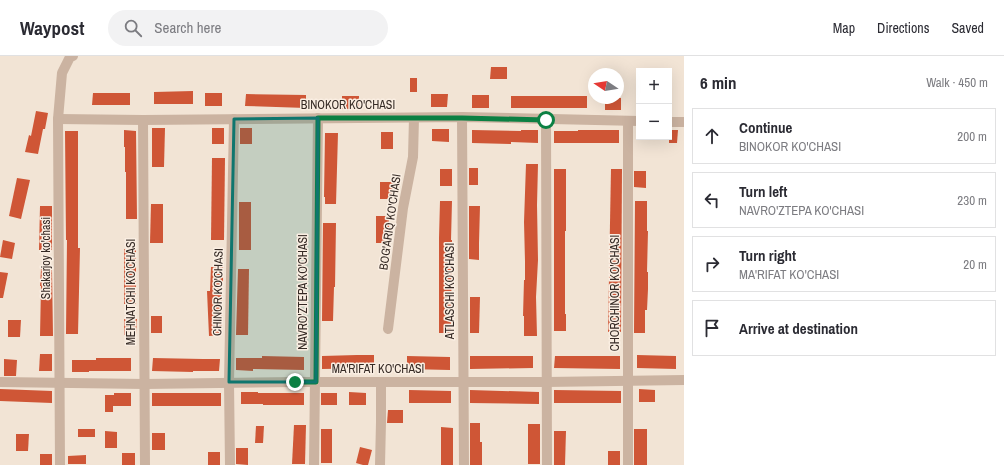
<!DOCTYPE html>
<html lang="en">
<head>
<meta charset="utf-8">
<style>
  :root { --surface:#fff; --page:#f2f2f3; --text:#2b2b33; --muted:#7c7c81; --line:#e1e1e2 }
  body { margin:0; font-family:"Archivo Narrow",sans-serif; background:var(--page); color:var(--text) }
  .controls { position:absolute; right:12px; top:12px; display:grid; overflow:hidden; border-radius:0px; box-shadow:0 4px 16px #0002 }
  .controls button { width:36px; height:36px; display:grid; place-items:center; padding:0; border:0; border-bottom:1px solid var(--line); background:var(--surface); color:var(--text); font:20px sans-serif }
  .compass { position:absolute; left:588px; top:12px; width:36px; height:36px; border-radius:50%; background:var(--surface); box-shadow:0 4px 16px #0002; rotate:282deg }
  .stop { position:absolute; width:12px; height:12px; margin:-9px; border:3px solid #0b8043; border-radius:50%; background:#fff }
  .stop.end { background:#0b8043; border-color:#fff; box-shadow:0 1px 4px #0008 }
  .list { margin:0; padding:0; list-style:none }
  h2 { display:flex; justify-content:space-between; align-items:center; height:52px; margin:0; padding:0 16px; font-size:17px }
  h2 small { font-size:13px; font-weight:400; color:var(--muted) }
  .list li { display:grid; grid-template-columns:26px 1fr auto; gap:12px; align-items:center; box-sizing:border-box; height:56px; margin:0 8px 8px; padding:0 8px; border:1px solid var(--line); border-radius:0px }
  .list b { display:block; font-size:15px; white-space:nowrap }
  .list p { margin:0; font-size:13px; white-space:nowrap; color:var(--muted) }
  .list em { font-size:13px; font-style:normal; color:var(--muted) }
  .icon { flex:none; width:22px; height:22px; fill:none; stroke:currentColor; stroke-width:2; stroke-linecap:round; stroke-linejoin:round }
  .map { position:relative; flex:none; width:684px; height:409px; overflow:hidden }
  header { display:flex; align-items:center; gap:24px; box-sizing:border-box; height:56px; padding:0 20px; background:var(--surface); border-bottom:1px solid var(--line) }
  header strong { font-size:19px }
  nav { display:flex; gap:22px; margin-inline-start:auto; font-size:14px }
  .search { width:280px; height:36px; background:var(--page); display:flex; align-items:center; gap:10px; box-sizing:border-box; padding:0 14px; border-radius:22px; color:var(--muted); font-size:15px }
  main { display:flex }
  aside { flex:1; background:var(--surface) }
  .map>svg:first-child { display:block }
</style>
</head>
<body>
<header>
<strong>Waypost</strong>
<div class="search"><svg class="icon" aria-label="search" viewBox="0 0 24 24"><circle cx="10" cy="10" r="6"/><path d="M15 15l6 6"/></svg>Search here</div>
<nav><a>Map</a><a>Directions</a><a>Saved</a></nav>
</header>
<main>
<div class="map">
<svg width="684" height="409" viewBox="0 0 684 409">
  <rect width="100%" height="100%" fill="#f2e4d5"/>
  <g fill="#cf5636">
    <path d="M 491,11 L 507,11 L 507,23 L 490,23 Z"/>
    <rect x="410" y="22" width="7" height="14"/>
    <path d="M 193,35 L 193,48 L 154,48 L 154,36 Z"/>
    <path d="M 93,37 L 130,37 L 130,49 L 92,49 Z"/>
    <rect x="205" y="37" width="17" height="13"/>
    <path d="M 246,38 L 306,39 L 306,52 L 245,50 Z"/>
    <path d="M 431,38 L 448,38 L 447,51 L 431,51 Z"/>
    <rect x="472" y="39" width="17" height="13"/>
    <rect x="342" y="40" width="17" height="13"/>
    <rect x="511" y="40" width="76" height="12"/>
    <rect x="605" y="42" width="16" height="12"/>
    <path d="M 36,55 L 48,57 L 45,73 L 43,73 L 38,98 L 25,96 L 29,79 L 31,80 Z"/>
    <path d="M 152,72 L 165,72 L 164,111 L 152,111 Z"/>
    <rect x="212" y="72" width="12" height="16"/>
    <rect x="240" y="72" width="12" height="16"/>
    <path d="M 432,73 L 449,73 L 449,86 L 432,85 Z"/>
    <path d="M 124,74 L 136,75 L 137,163 L 126,163 L 126,116 L 125,116 L 125,91 L 124,91 Z"/>
    <path d="M 472,74 L 521,75 L 521,74 L 538,74 L 538,87 L 511,86 L 511,88 L 472,87 Z"/>
    <path d="M 578,74 L 619,74 L 619,87 L 554,87 L 554,75 L 578,75 Z"/>
    <path d="M 669,74 L 678,74 L 677,87 L 669,87 Z"/>
    <path d="M 65,75 L 78,75 L 78,192 L 80,192 L 78,278 L 66,278 L 67,184 L 66,184 Z"/>
    <rect x="381" y="76" width="12" height="17"/>
    <path d="M 325,77 L 338,77 L 336,148 L 325,148 L 325,141 L 324,141 Z"/>
    <path d="M 212,102 L 225,102 L 224,184 L 211,184 Z"/>
    <path d="M 526,108 L 538,108 L 537,149 L 538,204 L 536,241 L 537,280 L 524,280 L 524,260 L 523,260 L 524,224 L 525,224 L 525,205 L 524,166 Z"/>
    <rect x="469" y="112" width="9" height="17"/>
    <rect x="440" y="113" width="12" height="17"/>
    <path d="M 554,113 L 566,113 L 566,175 L 565,175 L 565,258 L 566,258 L 566,275 L 554,275 Z"/>
    <path d="M 611,113 L 622,113 L 621,276 L 608,276 Z"/>
    <path d="M 634,115 L 646,115 L 646,132 L 634,131 Z"/>
    <path d="M 17,122 L 30,124 L 21,163 L 9,160 Z"/>
    <rect x="380" y="126" width="13" height="17"/>
    <path d="M 440,145 L 452,145 L 451,184 L 452,184 L 451,277 L 439,277 L 439,182 Z"/>
    <path d="M 635,145 L 647,145 L 647,175 L 648,175 L 647,216 L 648,216 L 648,233 L 647,254 L 645,254 L 645,277 L 634,277 Z"/>
    <rect x="239" y="146" width="12" height="48"/>
    <path d="M 151,148 L 163,148 L 163,187 L 150,187 Z"/>
    <path d="M 40,150 L 52,150 L 52,194 L 39,194 Z"/>
    <path d="M 469,150 L 480,150 L 479,187 L 479,204 L 469,203 Z"/>
    <rect x="376" y="160" width="13" height="27"/>
    <path d="M 323,167 L 336,167 L 335,231 L 334,231 L 333,265 L 322,265 Z"/>
    <path d="M 3,184 L 15,187 L 12,203 L 0,201 Z"/>
    <rect x="124" y="193" width="12" height="55"/>
    <path d="M 211,211 L 223,211 L 223,228 L 221,228 L 222,279 L 209,280 L 207,235 L 210,235 Z"/>
    <path d="M 41,213 L 52,214 L 53,280 L 40,280 L 41,230 L 40,230 Z"/>
    <path d="M 238,213 L 249,213 L 248,279 L 236,279 Z"/>
    <path d="M 0,216 L 8,217 L 3,242 L 0,242 Z"/>
    <path d="M 470,241 L 480,241 L 479,277 L 470,277 Z"/>
    <rect x="151" y="260" width="11" height="17"/>
    <path d="M 124,263 L 137,263 L 136,279 L 124,279 Z"/>
    <path d="M 8,264 L 21,264 L 20,281 L 8,281 Z"/>
    <path d="M 40,298 L 52,298 L 52,315 L 39,315 Z"/>
    <path d="M 357,299 L 374,299 L 374,312 L 322,313 L 322,300 Z"/>
    <path d="M 637,299 L 676,300 L 676,313 L 637,312 Z"/>
    <path d="M 262,300 L 304,301 L 304,314 L 253,313 L 253,315 L 236,314 L 236,302 L 262,302 Z"/>
    <path d="M 407,300 L 450,301 L 450,314 L 407,313 Z"/>
    <path d="M 470,300 L 533,300 L 533,312 L 470,313 Z"/>
    <path d="M 555,300 L 620,300 L 620,313 L 554,312 Z"/>
    <path d="M 96,302 L 131,302 L 131,315 L 89,315 L 89,316 L 72,316 L 72,304 L 96,304 Z"/>
    <path d="M 153,302 L 203,303 L 220,303 L 219,315 L 193,315 L 193,316 L 152,315 Z"/>
    <path d="M 4,303 L 17,304 L 16,320 L 4,320 Z"/>
    <path d="M 0,333 L 52,335 L 52,347 L 0,345 Z"/>
    <path d="M 639,333 L 655,334 L 655,346 L 639,346 Z"/>
    <path d="M 409,334 L 451,335 L 451,347 L 409,347 Z"/>
    <path d="M 470,334 L 539,336 L 539,348 L 470,347 Z"/>
    <path d="M 554,334 L 621,335 L 621,347 L 554,347 Z"/>
    <path d="M 241,336 L 258,336 L 258,337 L 304,337 L 304,349 L 263,349 L 263,348 L 241,348 Z"/>
    <path d="M 349,336 L 366,337 L 366,349 L 349,349 Z"/>
    <path d="M 114,337 L 131,337 L 131,350 L 113,350 L 113,356 L 105,356 L 105,339 L 114,339 Z"/>
    <rect x="152" y="337" width="69" height="13"/>
    <rect x="321" y="337" width="16" height="12"/>
    <path d="M 388,354 L 403,354 L 403,367 L 387,367 Z"/>
    <path d="M 470,367 L 480,367 L 480,386 L 482,386 L 482,409 L 470,409 Z"/>
    <rect x="528" y="368" width="12" height="40"/>
    <path d="M 294,369 L 306,369 L 305,408 L 292,408 Z"/>
    <path d="M 256,370 L 264,370 L 263,387 L 255,387 Z"/>
    <path d="M 441,371 L 453,372 L 453,409 L 441,409 Z"/>
    <rect x="78" y="373" width="17" height="8"/>
    <rect x="321" y="373" width="11" height="34"/>
    <rect x="634" y="373" width="13" height="36"/>
    <path d="M 105,375 L 117,376 L 117,392 L 105,392 Z"/>
    <path d="M 554,375 L 566,375 L 565,409 L 554,409 Z"/>
    <rect x="152" y="377" width="13" height="17"/>
    <path d="M 16,378 L 29,378 L 28,395 L 16,395 Z"/>
    <path d="M 360,391 L 372,394 L 368,409 L 363,409 L 356,407 Z"/>
    <path d="M 236,392 L 248,392 L 248,409 L 236,408 Z"/>
    <rect x="608" y="395" width="12" height="14"/>
    <rect x="208" y="396" width="12" height="13"/>
    <rect x="122" y="397" width="13" height="12"/>
    <rect x="40" y="398" width="12" height="11"/>
    <path d="M 86,399 L 86,408 L 68,408 L 68,400 Z"/>
  </g>
  <g fill="none" stroke-linecap="round" stroke-linejoin="round">
    <g stroke="#cbb3a1" stroke-width="10">
      <path d="M 462,61 L 464,409"/>
      <path d="M 58,63 L 143,64 L 462,61 L 639,65"/>
      <path d="M 143,64 L 145,409"/>
      <path d="M 546,64 L 547,409"/>
      <path d="M 669,66 L 684,66"/>
      <path d="M 388,273 L 403,152 L 413,101 L 414,62"/>
      <path d="M 0,326 L 145,328 L 295,326 L 547,326 L 684,324"/>
      <path d="M 60,409 L 58,63 L 62,17 L 70,1 L 73,0"/>
      <path d="M 230,409 L 229,326 L 234,63"/>
      <path d="M 314,409 L 318,62"/>
      <path d="M 380,409 L 381,366 L 381,326"/>
      <path d="M 628,409 L 628,65"/>
    </g>
  </g>
  <g fill="none" stroke-linecap="round" stroke-linejoin="round">
    <path stroke="#0b8043" stroke-width="5" d="M 295,326 L 316,326 L 318,62 L 462,62 L 546,64"/>
  </g>
  <path fill="#0f766e" fill-opacity="0.2" stroke="#0f766e" stroke-width="3" stroke-linejoin="round" d="M 318,62 L 316,326 L 229,326 L 234,63 Z"/>
  <g text-anchor="middle" stroke-width="3" stroke-linejoin="round" paint-order="stroke">
    <g font-size="12" fill="#342924" stroke="#faeee2">
      <text x="348" y="53">BINOKOR KO'CHASI</text>
      <text transform="translate(390 166) rotate(-82)" y="4">BOG'ARIQ KO'CHASI</text>
      <text transform="translate(46 202) rotate(-90)" y="4">Shakarjoy ko'chasi</text>
      <text transform="translate(450 235) rotate(-90)" y="4">ATLASCHI KO'CHASI</text>
      <text transform="translate(131 236) rotate(-90)" y="4">MEHNATCHI KO'CHASI</text>
      <text transform="translate(218 236) rotate(-89)" y="4">CHINOR KO'CHASI</text>
      <text transform="translate(303 236) rotate(-90)" y="4">NAVRO'ZTEPA KO'CHASI</text>
      <text transform="translate(615 237) rotate(-90)" y="4">CHORCHINOR KO'CHASI</text>
      <text x="378" y="317">MA'RIFAT KO'CHASI</text>
    </g>
  </g>
</svg>
<div class="controls">
<button>+</button>
<button>−</button>
</div>
<svg class="compass" viewBox="-18 -18 36 36"><path d="M0-13l5 13h-10z" fill="#e53935"/><path d="M0 13l5-13h-10z" fill="#7c7c81"/></svg>
<div class="stop" style="left:546px;top:64px"></div>
<div class="stop end" style="left:295px;top:326px"></div>
</div>
<aside>
<h2>6 min<small>Walk · 450 m</small></h2>
<ul class="list">
<li><svg class="icon" aria-label="ahead" viewBox="0 0 24 24"><path d="M12 20V5M6 11l6-6 6 6"/></svg><div><b>Continue</b><p>BINOKOR KO'CHASI</p></div><em>200 m</em></li>
<li><svg class="icon" aria-label="left" viewBox="0 0 24 24"><path d="M17 20v-9H6M10 6l-5 5 5 5"/></svg><div><b>Turn left</b><p>NAVRO'ZTEPA KO'CHASI</p></div><em>230 m</em></li>
<li><svg class="icon" aria-label="right" viewBox="0 0 24 24"><path d="M7 20v-9h11M14 6l5 5-5 5"/></svg><div><b>Turn right</b><p>MA'RIFAT KO'CHASI</p></div><em>20 m</em></li>
<li><svg class="icon" aria-label="arrive" viewBox="0 0 24 24"><path d="M6 21V4h12l-3 4 3 4H6"/></svg><div><b>Arrive at destination</b></div></li>
</ul>
</aside>
</main>
</body>
</html>
